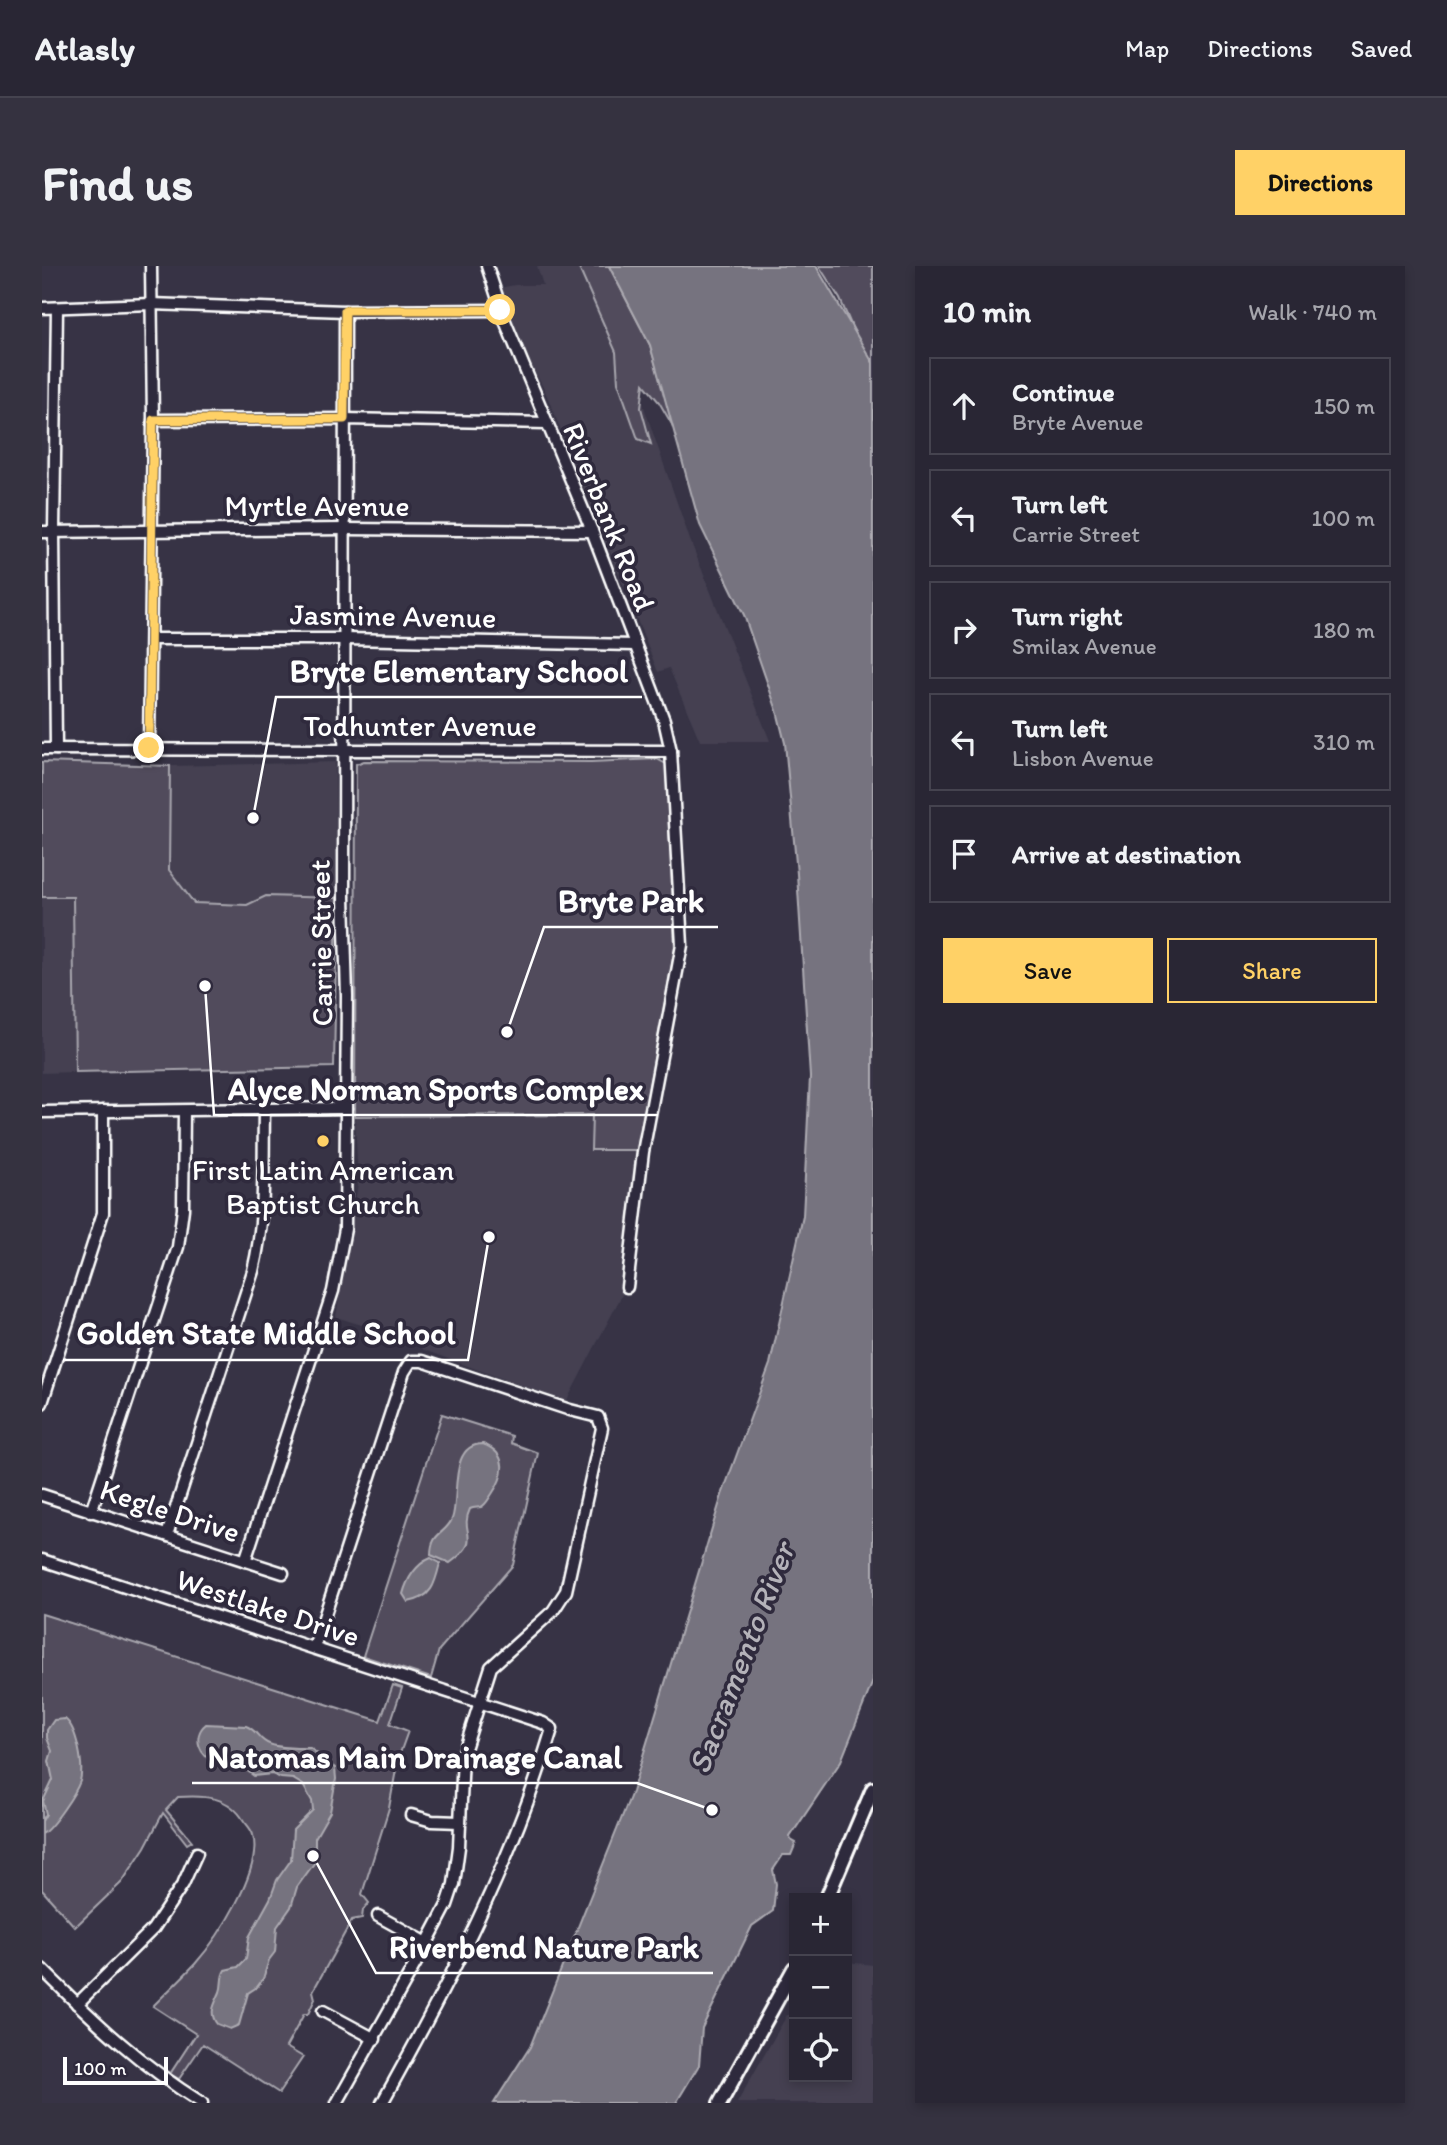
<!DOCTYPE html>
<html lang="en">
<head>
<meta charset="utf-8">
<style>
  :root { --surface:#292634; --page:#353240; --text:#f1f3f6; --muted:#a5a5ac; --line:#45434f; --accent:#ffd166 }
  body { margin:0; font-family:Itim,sans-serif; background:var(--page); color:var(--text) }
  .controls { position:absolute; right:21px; bottom:21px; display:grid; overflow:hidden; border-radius:0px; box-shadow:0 4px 10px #0003 }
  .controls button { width:63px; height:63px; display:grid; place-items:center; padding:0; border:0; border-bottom:2px solid var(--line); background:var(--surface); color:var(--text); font:35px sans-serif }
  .scale { position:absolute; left:21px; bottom:18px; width:105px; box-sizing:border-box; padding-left:7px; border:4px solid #fff; border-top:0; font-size:19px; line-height:24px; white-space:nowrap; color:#fff; -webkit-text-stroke:5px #2f2a3d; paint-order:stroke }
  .stop { position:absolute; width:21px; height:21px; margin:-16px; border:5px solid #ffd166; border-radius:50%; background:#fff }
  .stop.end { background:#ffd166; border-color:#fff; box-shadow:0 2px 7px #0008 }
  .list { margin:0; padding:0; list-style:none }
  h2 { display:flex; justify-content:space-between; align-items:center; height:91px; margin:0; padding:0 28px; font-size:30px }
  h2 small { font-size:23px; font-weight:400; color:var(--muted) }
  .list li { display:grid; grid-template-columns:46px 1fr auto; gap:21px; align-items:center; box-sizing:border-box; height:98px; margin:0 14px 14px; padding:0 14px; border:2px solid var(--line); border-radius:0px }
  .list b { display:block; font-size:26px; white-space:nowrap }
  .list p { margin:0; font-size:23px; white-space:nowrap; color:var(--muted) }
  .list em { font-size:23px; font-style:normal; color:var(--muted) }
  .actions { display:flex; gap:14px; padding:21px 28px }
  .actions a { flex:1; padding:16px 0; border:2px solid var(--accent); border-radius:0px; text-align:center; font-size:24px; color:var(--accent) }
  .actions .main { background:var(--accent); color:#111 }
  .icon { flex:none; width:38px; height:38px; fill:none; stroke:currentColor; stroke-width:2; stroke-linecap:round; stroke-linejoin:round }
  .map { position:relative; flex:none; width:831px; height:1837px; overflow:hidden; border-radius:0px }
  header { display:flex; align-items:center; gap:42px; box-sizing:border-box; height:98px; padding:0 35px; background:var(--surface); border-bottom:2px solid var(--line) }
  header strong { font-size:33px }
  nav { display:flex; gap:38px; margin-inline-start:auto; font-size:24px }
  .intro { display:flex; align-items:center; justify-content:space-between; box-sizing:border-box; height:168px; padding:0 42px }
  h1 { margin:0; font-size:49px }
  .button { padding:18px 32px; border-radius:0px; background:var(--accent); color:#111; font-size:24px; font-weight:700 }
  main { display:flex; gap:42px; padding:0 42px }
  aside { flex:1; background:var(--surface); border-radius:0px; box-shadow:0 4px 10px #0003 }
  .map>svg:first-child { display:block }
</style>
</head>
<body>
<header>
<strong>Atlasly</strong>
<nav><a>Map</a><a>Directions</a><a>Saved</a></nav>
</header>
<div class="intro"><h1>Find us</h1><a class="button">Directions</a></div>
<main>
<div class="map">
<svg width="831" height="1837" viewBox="0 0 831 1837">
  <rect width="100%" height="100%" fill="#373345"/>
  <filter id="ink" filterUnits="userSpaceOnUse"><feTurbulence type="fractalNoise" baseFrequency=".0143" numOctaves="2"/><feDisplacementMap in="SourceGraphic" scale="14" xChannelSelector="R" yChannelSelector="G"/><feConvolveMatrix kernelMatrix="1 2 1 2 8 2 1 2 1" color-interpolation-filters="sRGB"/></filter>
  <g filter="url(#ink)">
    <g fill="#444051">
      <path d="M 495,0 L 540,0 L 590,98 L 603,144 L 648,274 L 728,475 L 658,475 L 627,402 L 616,406 L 503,125 L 473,69 L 457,22 L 473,19 L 501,19 Z"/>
      <path d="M 293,496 L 295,632 L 224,630 L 205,639 L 152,637 L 127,604 L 128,500 Z"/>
      <path d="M 31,630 L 33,806 L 0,807 L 0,631 Z"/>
      <path d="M 550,849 L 550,883 L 595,884 L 582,1025 L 524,1136 L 382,1084 L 371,1075 L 294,1051 L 316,918 L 313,850 Z"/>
      <path d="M 805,1696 L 831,1699 L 831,1837 L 695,1837 L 745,1749 L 749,1749 L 752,1743 L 752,1811 L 805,1811 Z"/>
    </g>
    <g fill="#514c5c" stroke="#a8a6ae" stroke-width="2">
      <path d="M 536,0 L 567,0 L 608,79 L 632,162 L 617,136 L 602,118 L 599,142 L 609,178 L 596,173 L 576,116 L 574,86 Z"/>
      <path d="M 777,0 L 831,0 L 831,110 L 798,33 Z"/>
      <path d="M 615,493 L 624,498 L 633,683 L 595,884 L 549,884 L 550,849 L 313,850 L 314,498 L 322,495 L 549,496 Z"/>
      <path d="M 0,496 L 128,500 L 127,604 L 152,637 L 205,639 L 224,630 L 295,632 L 292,801 L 33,806 L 31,631 L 0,631 Z"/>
      <path d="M 400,1148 L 470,1170 L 469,1177 L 496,1187 L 471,1299 L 397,1384 L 389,1412 L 321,1390 Z"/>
      <path d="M 0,1348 L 338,1455 L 351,1419 L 360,1422 L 348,1458 L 366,1465 L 356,1493 L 347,1542 L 320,1628 L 327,1637 L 321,1644 L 320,1652 L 310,1654 L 271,1725 L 273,1733 L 266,1748 L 262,1748 L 244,1781 L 261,1791 L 237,1827 L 161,1778 L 137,1813 L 128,1808 L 154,1768 L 111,1740 C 125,1726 140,1712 153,1698 C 176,1672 221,1604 211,1569 C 210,1564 205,1559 202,1555 C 187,1530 162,1529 136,1531 L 124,1544 L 150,1575 L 145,1578 L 121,1547 L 103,1581 L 80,1616 L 33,1661 L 0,1624 Z"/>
    </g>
    <g fill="#76737f" stroke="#adabb2" stroke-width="2">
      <path d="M 567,0 L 774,0 L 831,97 L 831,1415 L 799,1495 L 748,1571 L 749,1574 L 754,1577 L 749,1589 L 741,1589 L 731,1604 L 734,1618 L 731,1645 L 710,1660 L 660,1762 L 657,1799 L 634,1837 L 452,1837 L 488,1781 L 590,1526 L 680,1229 L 728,1098 L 761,950 L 768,811 L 755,608 L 743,477 L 735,445 L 702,349 L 658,259 L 608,79 Z"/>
      <path d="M 441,1178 C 467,1188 463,1209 450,1228 C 447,1232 444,1239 439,1241 C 435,1242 432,1241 428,1243 C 416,1268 443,1272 408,1297 L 389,1289 C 389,1266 403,1269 410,1253 C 418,1233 406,1178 441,1178 Z"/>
      <path d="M 389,1292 L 398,1297 C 393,1318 390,1332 366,1336 L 361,1328 C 365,1313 374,1298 389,1292 Z"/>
      <path d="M 23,1453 C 35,1462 42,1500 38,1515 C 34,1527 10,1562 0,1568 L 0,1555 L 4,1548 L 1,1535 L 11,1514 L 7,1495 L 10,1485 L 5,1472 L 5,1464 L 12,1454 Z"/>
      <path d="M 164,1458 L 204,1460 C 213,1463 215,1470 222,1475 C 231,1483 257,1482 268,1482 L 293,1502 L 294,1513 L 288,1546 L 273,1572 L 273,1596 L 255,1621 L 249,1641 L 235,1661 L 233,1686 L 227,1694 L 221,1713 L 215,1721 L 206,1727 L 197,1759 L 188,1763 L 175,1758 C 166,1746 173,1738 178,1726 C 181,1718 178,1711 183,1704 L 196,1701 L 204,1693 L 207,1671 L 228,1633 L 235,1614 L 249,1594 L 251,1564 L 271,1544 L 270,1535 L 261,1519 L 251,1513 L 239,1512 L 230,1508 L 212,1510 L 193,1495 C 187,1495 180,1498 174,1496 C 158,1492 149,1470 164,1458 Z"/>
    </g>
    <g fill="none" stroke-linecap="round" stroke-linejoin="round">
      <g stroke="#fff" stroke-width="15">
        <g id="minor">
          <path d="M 445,0 L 463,55 L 550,265 L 622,454 L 629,485 L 640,679 L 601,886 L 585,1021"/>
          <path d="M 0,42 L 109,38 L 303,45 L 458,44"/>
          <path d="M 111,154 L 302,153 L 504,157"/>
          <path d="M 0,266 L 302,263 L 550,265"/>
          <path d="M 109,373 L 303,373 L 592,379"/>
          <path d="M 107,482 L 111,154 L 109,0"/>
          <path d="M 0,483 L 629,485"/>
          <path d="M 14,483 L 12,265 L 15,42"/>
          <path d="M 0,846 L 304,842"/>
          <path d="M 0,1137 L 61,947 L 61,845"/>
          <path d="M 0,1229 L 241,1307"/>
          <path d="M 49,1246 L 136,981 L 141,943 L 142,845"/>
          <path d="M 125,1269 L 211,1005 C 224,952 221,899 222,844"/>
          <path d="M 0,1294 L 501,1457 L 510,1463 C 471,1595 407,1717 340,1837"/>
          <path d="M 203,1295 L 291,1025 L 303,963 L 305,730 L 302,631 L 303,45"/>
          <path d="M 272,1382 L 362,1106 L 369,1095 L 380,1095 L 528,1144 L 556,1151 L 560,1162 L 524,1325 L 511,1345 L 449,1401 L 421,1489 L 417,1581 L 412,1618 L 405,1639 L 385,1677 L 295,1837"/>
          <path d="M 369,1549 L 390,1555 L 417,1556"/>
          <path d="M 336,1650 L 385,1677"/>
          <path d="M 0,1703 C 52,1755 97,1798 160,1837"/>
          <path d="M 35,1738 L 111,1663 L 141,1618 L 155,1587"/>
          <path d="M 281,1745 L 333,1773"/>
        </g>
      </g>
      <g stroke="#fff" stroke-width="18">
        <g id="major">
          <path d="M 785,1632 L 831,1523"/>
          <path d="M 678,1837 L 752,1703"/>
        </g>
      </g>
      <use href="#minor" stroke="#2f2a3d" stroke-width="10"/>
      <use href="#major" stroke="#2f2a3d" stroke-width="12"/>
    </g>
  </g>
  <g fill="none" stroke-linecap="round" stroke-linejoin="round" filter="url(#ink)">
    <path stroke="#ffd166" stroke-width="9" d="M 107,482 L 111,154 L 302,153 L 303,44 L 458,44"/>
  </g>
  <circle fill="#ffd166" stroke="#2f2a3d" stroke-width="2.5" cx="281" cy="875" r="7"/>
  <g text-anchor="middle" stroke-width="7" stroke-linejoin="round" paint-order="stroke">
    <g font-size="30" fill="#fff" stroke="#2f2a3d">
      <text x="275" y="250">Myrtle Avenue</text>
      <text transform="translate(567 251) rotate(68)" y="10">Riverbank Road</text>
      <text transform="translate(351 350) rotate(1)" y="10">Jasmine Avenue</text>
      <text x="378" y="470">Todhunter Avenue</text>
      <text transform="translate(279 677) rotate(-91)" y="10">Carrie Street</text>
      <text transform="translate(128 1245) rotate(18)" y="10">Kegle Drive</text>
      <text transform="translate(226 1342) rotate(18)" y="10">Westlake Drive</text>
    </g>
    <g font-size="30" fill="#fff" stroke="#2f2a3d">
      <text x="281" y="914">First Latin American<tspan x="281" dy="34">Baptist Church</tspan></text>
    </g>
    <g font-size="32" font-style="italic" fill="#b4b2b9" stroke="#2f2a3d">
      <text transform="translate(699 1392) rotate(-69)" y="11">Sacramento River</text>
    </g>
  </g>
  <path fill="none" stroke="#fff" stroke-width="2.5" d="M211 552L234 431H600M465 766L502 661H676M163 720L172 849H616M447 971L426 1094H21M670 1544L595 1517H150M271 1590L334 1707H671"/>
  <g fill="#fff" stroke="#2f2a3d" stroke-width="2.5">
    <circle cx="211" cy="552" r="7"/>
    <circle cx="465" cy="766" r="7"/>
    <circle cx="163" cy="720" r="7"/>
    <circle cx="447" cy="971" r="7"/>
    <circle cx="670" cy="1544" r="7"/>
    <circle cx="271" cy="1590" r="7"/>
  </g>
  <g font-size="32" text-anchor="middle" font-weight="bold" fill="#fff" stroke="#2f2a3d" stroke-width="7" stroke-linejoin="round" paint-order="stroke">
    <text x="417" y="416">Bryte Elementary School</text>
    <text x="589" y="646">Bryte Park</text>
    <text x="394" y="834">Alyce Norman Sports Complex</text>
    <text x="224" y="1078">Golden State Middle School</text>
    <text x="373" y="1502">Natomas Main Drainage Canal</text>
    <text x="502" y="1692">Riverbend Nature Park</text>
  </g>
</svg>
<div class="controls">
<button>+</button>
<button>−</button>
<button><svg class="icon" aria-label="locate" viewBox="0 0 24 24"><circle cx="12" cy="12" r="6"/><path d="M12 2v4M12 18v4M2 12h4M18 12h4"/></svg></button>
</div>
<div class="scale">100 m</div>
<div class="stop" style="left:458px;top:44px"></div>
<div class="stop end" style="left:107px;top:482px"></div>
</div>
<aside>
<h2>10 min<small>Walk · 740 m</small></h2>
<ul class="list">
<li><svg class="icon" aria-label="ahead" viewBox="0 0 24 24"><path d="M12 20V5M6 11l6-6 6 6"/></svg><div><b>Continue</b><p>Bryte Avenue</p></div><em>150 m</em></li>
<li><svg class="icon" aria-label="left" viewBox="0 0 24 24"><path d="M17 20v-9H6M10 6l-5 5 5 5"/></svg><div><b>Turn left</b><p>Carrie Street</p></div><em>100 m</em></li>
<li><svg class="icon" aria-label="right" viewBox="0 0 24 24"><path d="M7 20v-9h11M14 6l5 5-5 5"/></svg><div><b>Turn right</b><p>Smilax Avenue</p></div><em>180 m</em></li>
<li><svg class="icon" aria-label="left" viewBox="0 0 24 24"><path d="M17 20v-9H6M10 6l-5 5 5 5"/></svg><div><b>Turn left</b><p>Lisbon Avenue</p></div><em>310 m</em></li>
<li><svg class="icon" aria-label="arrive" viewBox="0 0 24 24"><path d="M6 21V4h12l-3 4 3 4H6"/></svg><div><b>Arrive at destination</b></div></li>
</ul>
<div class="actions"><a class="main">Save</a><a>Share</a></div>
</aside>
</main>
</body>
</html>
